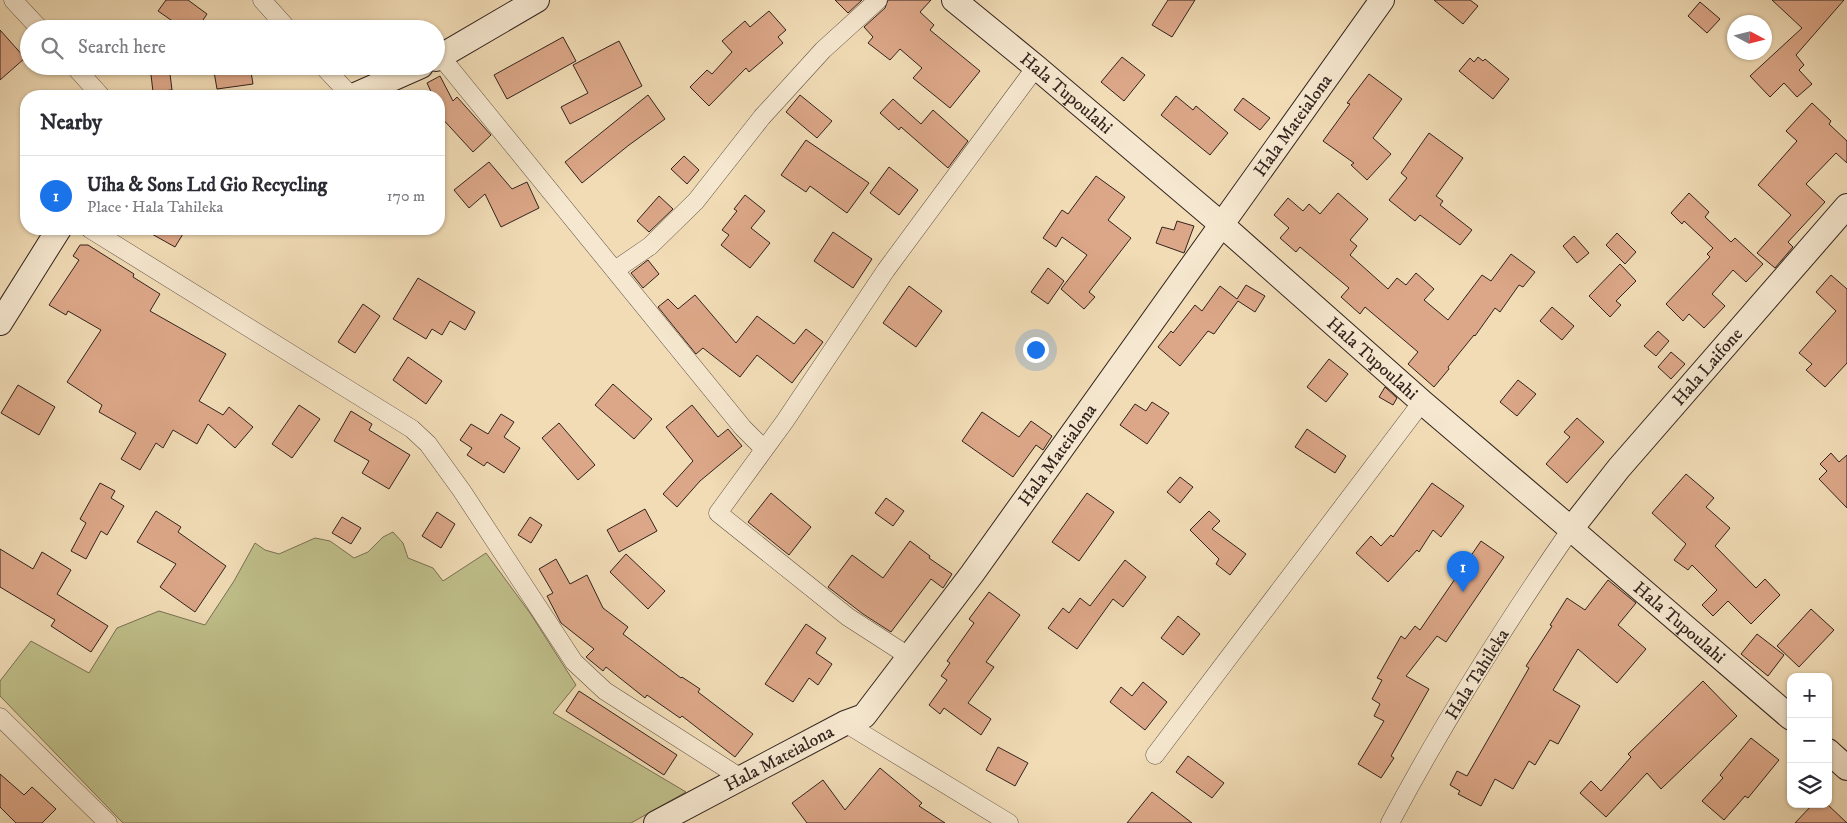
<!DOCTYPE html>
<html lang="en">
<head>
<meta charset="utf-8">
<style>
  :root { --surface:#fff; --page:#f2f2f3; --text:#2b2b33; --muted:#7c7c81; --line:#e1e1e2; --accent:#1a73e8 }
  body { margin:0; font-family:"IM FELL DW Pica",serif; background:var(--page); color:var(--text) }
  .controls { position:absolute; right:15px; bottom:15px; display:grid; overflow:hidden; border-radius:10px; box-shadow:0 1px 4px #0004 }
  .controls button { width:45px; height:45px; display:grid; place-items:center; padding:0; border:0; border-bottom:1px solid var(--line); background:var(--surface); color:var(--text); font:25px sans-serif }
  .compass { position:absolute; left:1727px; top:15px; width:45px; height:45px; border-radius:50%; background:var(--surface); box-shadow:0 1px 4px #0004; rotate:97deg }
  .you { position:absolute; left:1035px; top:349px; width:18px; height:18px; margin:-12px; border:4px solid #fff; border-radius:50%; background:#1a73e8; box-shadow:0 0 0 8px #1a73e833 }
  .badge { display:grid; place-items:center; width:32px; height:32px; border-radius:50%; background:var(--accent); color:#fff; font-size:16px; font-weight:700 }
  .pin { position:absolute; translate:-50% -41px; filter:drop-shadow(0 1px 2px #0008) }
  .pin::after { content:''; position:absolute; top:26px; width:18px; height:15px; background:inherit; clip-path:polygon(0 0,100% 0,50% 100%) }
  .list { margin:0; padding:0; list-style:none }
  h2 { display:flex; justify-content:space-between; align-items:center; height:65px; margin:0; padding:0 20px; font-size:21px }
  h2 small { font-size:16px; font-weight:400; color:var(--muted) }
  .list li { display:grid; grid-template-columns:32px 1fr auto; gap:15px; align-items:center; box-sizing:border-box; height:80px; padding:0 20px; border-top:1px solid var(--line) }
  .list b { display:block; font-size:19px; white-space:nowrap }
  .list p { margin:0; font-size:16px; white-space:nowrap; color:var(--muted) }
  .list em { font-size:16px; font-style:normal; color:var(--muted) }
  .icon { flex:none; width:28px; height:28px; fill:none; stroke:currentColor; stroke-width:2; stroke-linecap:round; stroke-linejoin:round }
  .map { position:relative; flex:none; width:1847px; height:823px; overflow:hidden }
  .search { position:absolute; background:var(--surface); box-shadow:0 1px 4px #0004; left:20px; top:20px; width:425px; height:55px; display:flex; align-items:center; gap:12px; box-sizing:border-box; padding:0 18px; border-radius:28px; color:var(--muted); font-size:19px }
  .panel { position:absolute; background:var(--surface); box-shadow:0 1px 4px #0004; left:20px; top:90px; width:425px; height:145px; border-radius:20px }
  .map>svg:first-child { display:block }
</style>
</head>
<body>
<div class="map">
<svg width="1847" height="823" viewBox="0 0 1847 823">
  <rect width="100%" height="100%" fill="#f1dcb6"/>
  <filter id="stains"><feTurbulence type="fractalNoise" baseFrequency=".004" numOctaves="4"/><feColorMatrix values="0 0 0 0 .2 0 0 0 0 .09 0 0 0 0 .02 0 0 0 .5 -.17"/></filter>
  <radialGradient id="worn" r=".72"><stop offset=".6" stop-color="#630" stop-opacity="0"/><stop offset="1" stop-color="#630" stop-opacity=".3"/></radialGradient>
  <path fill="#bfbf8a" stroke="#787154" d="M 393,532 L 403,543 L 408,558 L 433,568 L 443,581 L 486,553 L 530,613 L 576,685 L 553,713 L 686,792 L 631,823 L 123,823 L 0,696 L 0,681 L 31,641 L 89,673 L 117,628 L 159,611 L 205,625 L 234,581 L 255,543 L 265,550 L 279,554 L 315,538 L 330,541 L 354,558 L 368,552 L 383,537 Z"/>
  <g fill="#dca788" stroke="#32231d">
    <path d="M 166,0 L 188,0 L 207,14 L 197,29 L 184,29 L 158,11 Z"/>
    <path d="M 835,0 L 862,0 L 848,13 Z"/>
    <path d="M 888,0 L 931,0 L 920,12 L 934,25 L 930,30 L 980,71 L 950,108 L 913,78 L 922,68 L 900,49 L 890,60 L 868,43 L 873,37 L 864,27 L 885,8 Z"/>
    <path d="M 1168,0 L 1195,0 L 1172,37 L 1152,25 Z"/>
    <path d="M 1434,0 L 1470,0 L 1478,6 L 1463,24 Z"/>
    <path d="M 1772,0 L 1844,0 L 1796,55 L 1804,65 L 1799,70 L 1812,84 L 1797,97 L 1784,83 L 1770,97 L 1750,76 L 1802,28 Z"/>
    <path d="M 1700,2 L 1720,19 L 1707,33 L 1688,16 Z"/>
    <path d="M 769,11 L 786,30 L 778,37 L 783,43 L 749,72 L 746,68 L 709,106 L 690,87 L 707,70 L 712,74 L 732,52 L 722,41 L 745,21 L 750,27 Z"/>
    <path d="M 0,30 L 25,58 L 0,80 Z"/>
    <path d="M 563,37 L 576,61 L 507,99 L 494,75 Z"/>
    <path d="M 619,41 L 642,86 L 570,124 L 561,107 L 588,93 L 573,65 Z"/>
    <path d="M 1122,57 L 1145,75 L 1124,101 L 1101,82 Z"/>
    <path d="M 1478,57 L 1483,61 L 1485,59 L 1509,79 L 1493,99 L 1459,71 L 1470,58 L 1474,62 Z"/>
    <path d="M 150,66 L 169,66 L 172,90 L 153,92 Z"/>
    <path d="M 213,66 L 250,66 L 253,84 L 217,89 Z"/>
    <path d="M 1369,74 L 1402,99 L 1373,138 L 1391,154 L 1367,180 L 1351,165 L 1354,163 L 1323,141 L 1350,104 L 1347,103 Z"/>
    <path d="M 440,76 L 453,101 L 457,97 L 491,135 L 473,152 L 439,115 L 439,96 L 433,96 L 427,83 Z"/>
    <path d="M 648,95 L 665,119 L 629,145 L 582,183 L 565,162 Z"/>
    <path d="M 800,95 L 832,121 L 817,138 L 786,112 Z"/>
    <path d="M 1176,96 L 1193,110 L 1196,106 L 1228,133 L 1210,155 L 1161,115 Z"/>
    <path d="M 1243,98 L 1270,118 L 1260,130 L 1234,110 Z"/>
    <path d="M 893,99 L 921,124 L 933,110 L 968,141 L 948,168 L 901,127 L 899,130 L 880,113 Z"/>
    <path d="M 1812,103 L 1831,121 L 1829,124 L 1847,141 L 1847,163 L 1836,153 L 1806,184 L 1825,202 L 1788,242 L 1793,247 L 1775,268 L 1757,253 L 1791,215 L 1758,185 L 1797,141 L 1786,131 Z"/>
    <path d="M 1429,133 L 1463,158 L 1436,196 L 1443,201 L 1440,205 L 1472,230 L 1460,245 L 1420,215 L 1415,221 L 1389,200 L 1407,178 L 1401,173 Z"/>
    <path d="M 806,140 L 869,183 L 847,213 L 810,186 L 806,192 L 781,175 Z"/>
    <path d="M 684,156 L 699,170 L 687,184 L 671,169 Z"/>
    <path d="M 489,162 L 512,189 L 527,182 L 539,208 L 501,227 L 485,194 L 469,208 L 454,190 Z"/>
    <path d="M 889,167 L 918,190 L 899,215 L 870,193 Z"/>
    <path d="M 1096,176 L 1125,197 L 1108,220 L 1131,238 L 1089,292 L 1095,297 L 1084,309 L 1061,289 L 1087,255 L 1062,237 L 1056,247 L 1043,238 L 1062,210 L 1068,214 Z"/>
    <path d="M 1338,193 L 1368,219 L 1350,240 L 1357,246 L 1350,255 L 1388,289 L 1397,278 L 1406,285 L 1416,273 L 1434,289 L 1424,300 L 1448,320 L 1482,275 L 1491,281 L 1511,254 L 1535,272 L 1523,287 L 1519,285 L 1500,312 L 1495,308 L 1475,336 L 1474,335 L 1448,367 L 1449,369 L 1434,387 L 1408,364 L 1418,352 L 1365,307 L 1360,314 L 1341,297 L 1349,288 L 1300,247 L 1296,252 L 1280,238 L 1289,228 L 1274,215 L 1288,198 L 1303,211 L 1309,204 L 1320,214 Z"/>
    <path d="M 1689,193 L 1709,212 L 1705,217 L 1731,242 L 1735,238 L 1763,264 L 1746,282 L 1733,270 L 1712,294 L 1725,306 L 1704,328 L 1689,314 L 1683,321 L 1666,304 L 1710,257 L 1707,254 L 1713,248 L 1684,221 L 1682,224 L 1671,213 Z"/>
    <path d="M 745,195 L 765,211 L 751,228 L 770,243 L 750,268 L 721,245 L 729,235 L 722,230 L 737,211 L 734,209 Z"/>
    <path d="M 659,196 L 673,209 L 649,232 L 637,221 Z"/>
    <path d="M 1177,221 L 1194,226 L 1184,253 L 1156,243 L 1162,227 L 1174,230 Z"/>
    <path d="M 143,229 L 186,229 L 175,247 Z"/>
    <path d="M 833,232 L 872,259 L 853,288 L 814,261 Z"/>
    <path d="M 1617,233 L 1636,252 L 1625,264 L 1606,245 Z"/>
    <path d="M 1574,236 L 1589,253 L 1577,263 L 1563,246 Z"/>
    <path d="M 80,245 L 88,245 L 134,274 L 133,277 L 160,294 L 150,311 L 226,354 L 199,401 L 223,415 L 229,407 L 253,427 L 235,448 L 208,424 L 197,444 L 173,430 L 163,448 L 156,443 L 140,470 L 121,459 L 136,433 L 99,412 L 102,405 L 67,382 L 101,330 L 68,311 L 66,315 L 49,305 L 79,260 L 73,256 Z"/>
    <path d="M 648,260 L 659,274 L 643,288 L 631,273 Z"/>
    <path d="M 1620,264 L 1636,281 L 1616,301 L 1621,305 L 1610,317 L 1589,296 Z"/>
    <path d="M 1048,268 L 1064,281 L 1048,304 L 1031,292 Z"/>
    <path d="M 1831,275 L 1847,289 L 1847,363 L 1825,387 L 1806,370 L 1812,364 L 1799,353 L 1836,311 L 1816,292 Z"/>
    <path d="M 418,278 L 475,312 L 465,330 L 450,321 L 442,335 L 432,329 L 426,339 L 393,319 Z"/>
    <path d="M 1246,285 L 1265,296 L 1255,312 L 1238,301 L 1214,334 L 1208,331 L 1180,366 L 1158,347 L 1171,331 L 1173,333 L 1195,305 L 1202,311 L 1220,286 L 1237,299 Z"/>
    <path d="M 909,286 L 942,311 L 916,347 L 883,323 Z"/>
    <path d="M 695,295 L 736,343 L 757,316 L 794,344 L 806,329 L 823,342 L 792,383 L 757,355 L 740,377 L 703,348 L 696,354 L 658,307 L 668,299 L 678,309 Z"/>
    <path d="M 363,304 L 380,316 L 355,353 L 338,342 Z"/>
    <path d="M 1552,307 L 1574,326 L 1562,340 L 1540,321 Z"/>
    <path d="M 1658,331 L 1669,341 L 1656,356 L 1644,346 Z"/>
    <path d="M 1671,352 L 1685,364 L 1671,379 L 1658,367 Z"/>
    <path d="M 408,357 L 442,381 L 426,404 L 393,380 Z"/>
    <path d="M 1329,359 L 1348,374 L 1326,402 L 1307,387 Z"/>
    <path d="M 1518,380 L 1536,394 L 1517,416 L 1500,402 Z"/>
    <path d="M 613,384 L 652,419 L 634,439 L 595,405 Z"/>
    <path d="M 18,385 L 55,407 L 39,435 L 1,413 Z"/>
    <path d="M 1385,387 L 1397,398 L 1393,405 L 1379,397 Z"/>
    <path d="M 1152,402 L 1169,413 L 1147,444 L 1120,425 L 1135,404 L 1146,411 Z"/>
    <path d="M 299,405 L 320,419 L 292,458 L 272,444 Z"/>
    <path d="M 692,405 L 718,437 L 728,429 L 742,446 L 700,481 L 677,507 L 663,494 L 693,461 L 666,427 Z"/>
    <path d="M 351,411 L 372,424 L 369,430 L 410,455 L 389,489 L 362,473 L 369,461 L 334,441 Z"/>
    <path d="M 982,412 L 1019,437 L 1031,421 L 1052,436 L 1043,450 L 1036,445 L 1013,477 L 962,441 Z"/>
    <path d="M 501,414 L 514,422 L 504,437 L 520,448 L 504,473 L 487,462 L 484,466 L 467,455 L 472,448 L 460,440 L 471,424 L 488,434 Z"/>
    <path d="M 1577,418 L 1604,442 L 1567,483 L 1546,464 L 1570,437 L 1564,432 Z"/>
    <path d="M 559,423 L 595,465 L 578,480 L 542,438 Z"/>
    <path d="M 1307,429 L 1346,456 L 1335,473 L 1295,447 Z"/>
    <path d="M 1831,453 L 1839,462 L 1847,455 L 1847,508 L 1819,479 L 1827,471 L 1820,464 Z"/>
    <path d="M 1686,474 L 1714,498 L 1706,507 L 1730,528 L 1715,546 L 1756,588 L 1765,579 L 1780,595 L 1751,624 L 1728,601 L 1713,616 L 1702,605 L 1717,590 L 1692,565 L 1688,570 L 1674,560 L 1686,544 L 1652,513 Z"/>
    <path d="M 1180,477 L 1193,487 L 1180,503 L 1167,492 Z"/>
    <path d="M 100,483 L 115,491 L 111,498 L 124,506 L 107,535 L 101,531 L 86,559 L 71,551 L 86,523 L 80,519 Z"/>
    <path d="M 1432,483 L 1464,506 L 1441,537 L 1433,530 L 1419,552 L 1417,550 L 1388,582 L 1356,553 L 1371,536 L 1381,546 L 1391,535 L 1393,537 Z"/>
    <path d="M 771,493 L 811,527 L 789,555 L 748,522 Z"/>
    <path d="M 1087,493 L 1114,512 L 1079,561 L 1052,542 Z"/>
    <path d="M 886,498 L 904,511 L 893,526 L 875,513 Z"/>
    <path d="M 645,509 L 657,531 L 619,552 L 607,530 Z"/>
    <path d="M 156,511 L 181,527 L 178,532 L 226,566 L 195,612 L 160,587 L 176,564 L 137,542 Z"/>
    <path d="M 1209,511 L 1220,521 L 1212,529 L 1246,554 L 1230,575 L 1216,564 L 1219,559 L 1190,530 Z"/>
    <path d="M 437,512 L 455,524 L 441,548 L 422,536 Z"/>
    <path d="M 342,517 L 361,528 L 351,544 L 332,533 Z"/>
    <path d="M 530,517 L 542,525 L 531,543 L 518,535 Z"/>
    <path d="M 910,541 L 930,556 L 929,558 L 952,574 L 943,588 L 931,579 L 891,632 L 863,614 L 828,587 L 852,555 L 883,578 Z"/>
    <path d="M 1481,541 L 1504,557 L 1446,642 L 1437,636 L 1406,676 L 1429,689 L 1391,756 L 1394,758 L 1381,778 L 1358,764 L 1384,721 L 1374,716 L 1380,704 L 1372,699 L 1382,680 L 1377,678 L 1401,636 L 1405,639 L 1415,626 L 1420,630 Z"/>
    <path d="M 0,549 L 33,569 L 42,552 L 71,570 L 57,594 L 108,626 L 91,652 L 51,626 L 55,620 L 0,587 Z"/>
    <path d="M 626,554 L 665,591 L 648,609 L 610,572 Z"/>
    <path d="M 556,559 L 570,584 L 587,575 L 603,608 L 628,627 L 623,634 L 681,678 L 682,677 L 700,689 L 698,692 L 753,734 L 735,757 L 682,716 L 680,718 L 647,695 L 645,698 L 606,667 L 603,671 L 586,657 L 594,649 L 561,623 L 547,596 L 553,593 L 539,569 Z"/>
    <path d="M 1125,560 L 1146,577 L 1123,607 L 1113,599 L 1077,649 L 1048,628 L 1063,608 L 1069,613 L 1080,598 L 1090,606 Z"/>
    <path d="M 1608,580 L 1636,603 L 1618,625 L 1646,649 L 1617,683 L 1578,649 L 1553,690 L 1580,706 L 1558,744 L 1550,740 L 1535,765 L 1529,761 L 1513,789 L 1495,779 L 1481,806 L 1458,794 L 1460,791 L 1450,785 L 1457,771 L 1467,776 L 1529,668 L 1526,666 L 1552,626 L 1550,625 L 1567,598 L 1585,610 Z"/>
    <path d="M 989,592 L 1020,615 L 986,662 L 994,667 L 968,703 L 991,719 L 981,735 L 944,708 L 940,714 L 929,705 L 947,680 L 941,676 L 950,663 L 947,661 L 974,623 L 969,619 Z"/>
    <path d="M 1811,609 L 1834,630 L 1799,667 L 1777,646 Z"/>
    <path d="M 1178,616 L 1200,634 L 1183,655 L 1161,638 Z"/>
    <path d="M 806,624 L 826,638 L 816,653 L 832,664 L 818,685 L 809,678 L 793,702 L 765,684 Z"/>
    <path d="M 1757,634 L 1784,655 L 1768,676 L 1741,654 Z"/>
    <path d="M 1703,681 L 1737,716 L 1661,789 L 1647,773 L 1606,817 L 1580,793 L 1591,781 L 1601,791 L 1631,757 L 1628,754 Z"/>
    <path d="M 1143,682 L 1167,702 L 1145,730 L 1110,702 L 1121,687 L 1132,696 Z"/>
    <path d="M 579,691 L 677,755 L 664,775 L 566,711 Z"/>
    <path d="M 1751,738 L 1779,760 L 1748,798 L 1745,796 L 1724,820 L 1702,801 L 1723,778 L 1720,775 Z"/>
    <path d="M 998,747 L 1028,763 L 1015,786 L 986,770 Z"/>
    <path d="M 1188,756 L 1224,783 L 1212,798 L 1176,772 Z"/>
    <path d="M 880,768 L 922,803 L 919,806 L 945,823 L 807,823 L 792,803 L 823,780 L 845,810 Z"/>
    <path d="M 0,774 L 24,795 L 32,787 L 56,809 L 42,823 L 16,823 L 0,807 Z"/>
    <path d="M 1152,792 L 1192,823 L 1127,823 Z"/>
    <path d="M 1813,804 L 1827,804 L 1847,823 L 1795,823 Z"/>
  </g>
  <g fill="none" stroke-linecap="round" stroke-linejoin="round">
    <g stroke="#625143" stroke-width="19">
      <g id="street">
        <path d="M 13,0 L 40,29"/>
        <path d="M 262,0 L 288,29"/>
        <path d="M 441,57 L 743,428 L 764,449"/>
        <path d="M 74,66 L 101,96"/>
        <path d="M 323,66 L 351,96"/>
        <path d="M 90,229 L 412,429 L 428,444 L 462,491 L 574,662 L 605,691 L 741,778"/>
        <path d="M 615,270 L 650,246 L 696,201 L 762,117 L 823,50 L 878,0"/>
        <path d="M 910,657 L 848,617 L 718,513 L 785,421 L 886,270 L 1036,67"/>
        <path d="M 0,717 L 108,823"/>
        <path d="M 845,723 L 1009,823"/>
        <path d="M 1155,755 L 1422,402"/>
        <path d="M 1390,823 C 1444,721 1506,623 1571,529"/>
      </g>
    </g>
    <g stroke="#32231d" stroke-width="26">
      <g id="secondary">
        <path id="s1" d="M 954,0 L 1036,67 L 1221,224 L 1422,402 L 1571,529 L 1791,718"/>
        <path d="M 436,59 L 537,0"/>
        <path d="M 353,96 L 421,66"/>
        <path d="M 0,323 L 59,229"/>
        <path id="s2" d="M 1571,529 L 1619,468 L 1847,206"/>
        <path d="M 1828,751 L 1847,768"/>
        <path id="s3" d="M 656,823 L 845,723 L 864,716 L 972,574 L 1382,0"/>
      </g>
    </g>
    <use href="#street" stroke="#f6e8d0" stroke-width="18"/>
    <use href="#secondary" stroke="#f6e8d0" stroke-width="24"/>
  </g>
  <g text-anchor="middle" stroke-width="4" stroke-linejoin="round" paint-order="stroke">
    <g font-size="18" fill="#32231d" stroke="#f6e8d0">
      <text dy="6" stroke="none"><textPath href="#s1" startOffset="146">Hala Tupoulahi</textPath></text>
      <text dy="6" stroke="none"><textPath href="#s3" startOffset="964">Hala Mateialona</textPath></text>
      <text dy="6" stroke="none"><textPath href="#s1" startOffset="551">Hala Tupoulahi</textPath></text>
      <text dy="6" stroke="none"><textPath href="#s2" startOffset="212">Hala Laifone</textPath></text>
      <text dy="6" stroke="none"><textPath href="#s3" startOffset="559">Hala Mateialona</textPath></text>
      <text dy="6" stroke="none"><textPath href="#s1" startOffset="956">Hala Tupoulahi</textPath></text>
      <text transform="translate(1477 674) rotate(-58)" y="6">Hala Tahileka</text>
      <text dy="6" stroke="none"><textPath href="#s3" startOffset="139">Hala Mateialona</textPath></text>
    </g>
  </g>
  <rect width="100%" height="100%" filter="url(#stains)"/>
  <rect width="100%" height="100%" fill="url(#worn)"/>
</svg>
<div class="controls">
<button>+</button>
<button>−</button>
<button><svg class="icon" aria-label="layers" viewBox="0 0 24 24"><path d="M12 4l9 5-9 5-9-5zM3 14l9 5 9-5"/></svg></button>
</div>
<svg class="compass" viewBox="-18 -18 36 36"><path d="M0-13l5 13h-10z" fill="#e53935"/><path d="M0 13l5-13h-10z" fill="#7c7c81"/></svg>
<div class="you"></div>
<div class="pin badge" style="left:1463px;top:592px">1</div>
<div class="search"><svg class="icon" aria-label="search" viewBox="0 0 24 24"><circle cx="10" cy="10" r="6"/><path d="M15 15l6 6"/></svg>Search here</div>
<section class="panel">
<h2>Nearby<small></small></h2>
<ul class="list">
<li><span class="badge">1</span><div><b>Uiha &amp; Sons Ltd Gio Recycling</b><p>Place · Hala Tahileka</p></div><em>170 m</em></li>
</ul>
</section>
</div>
</body>
</html>
